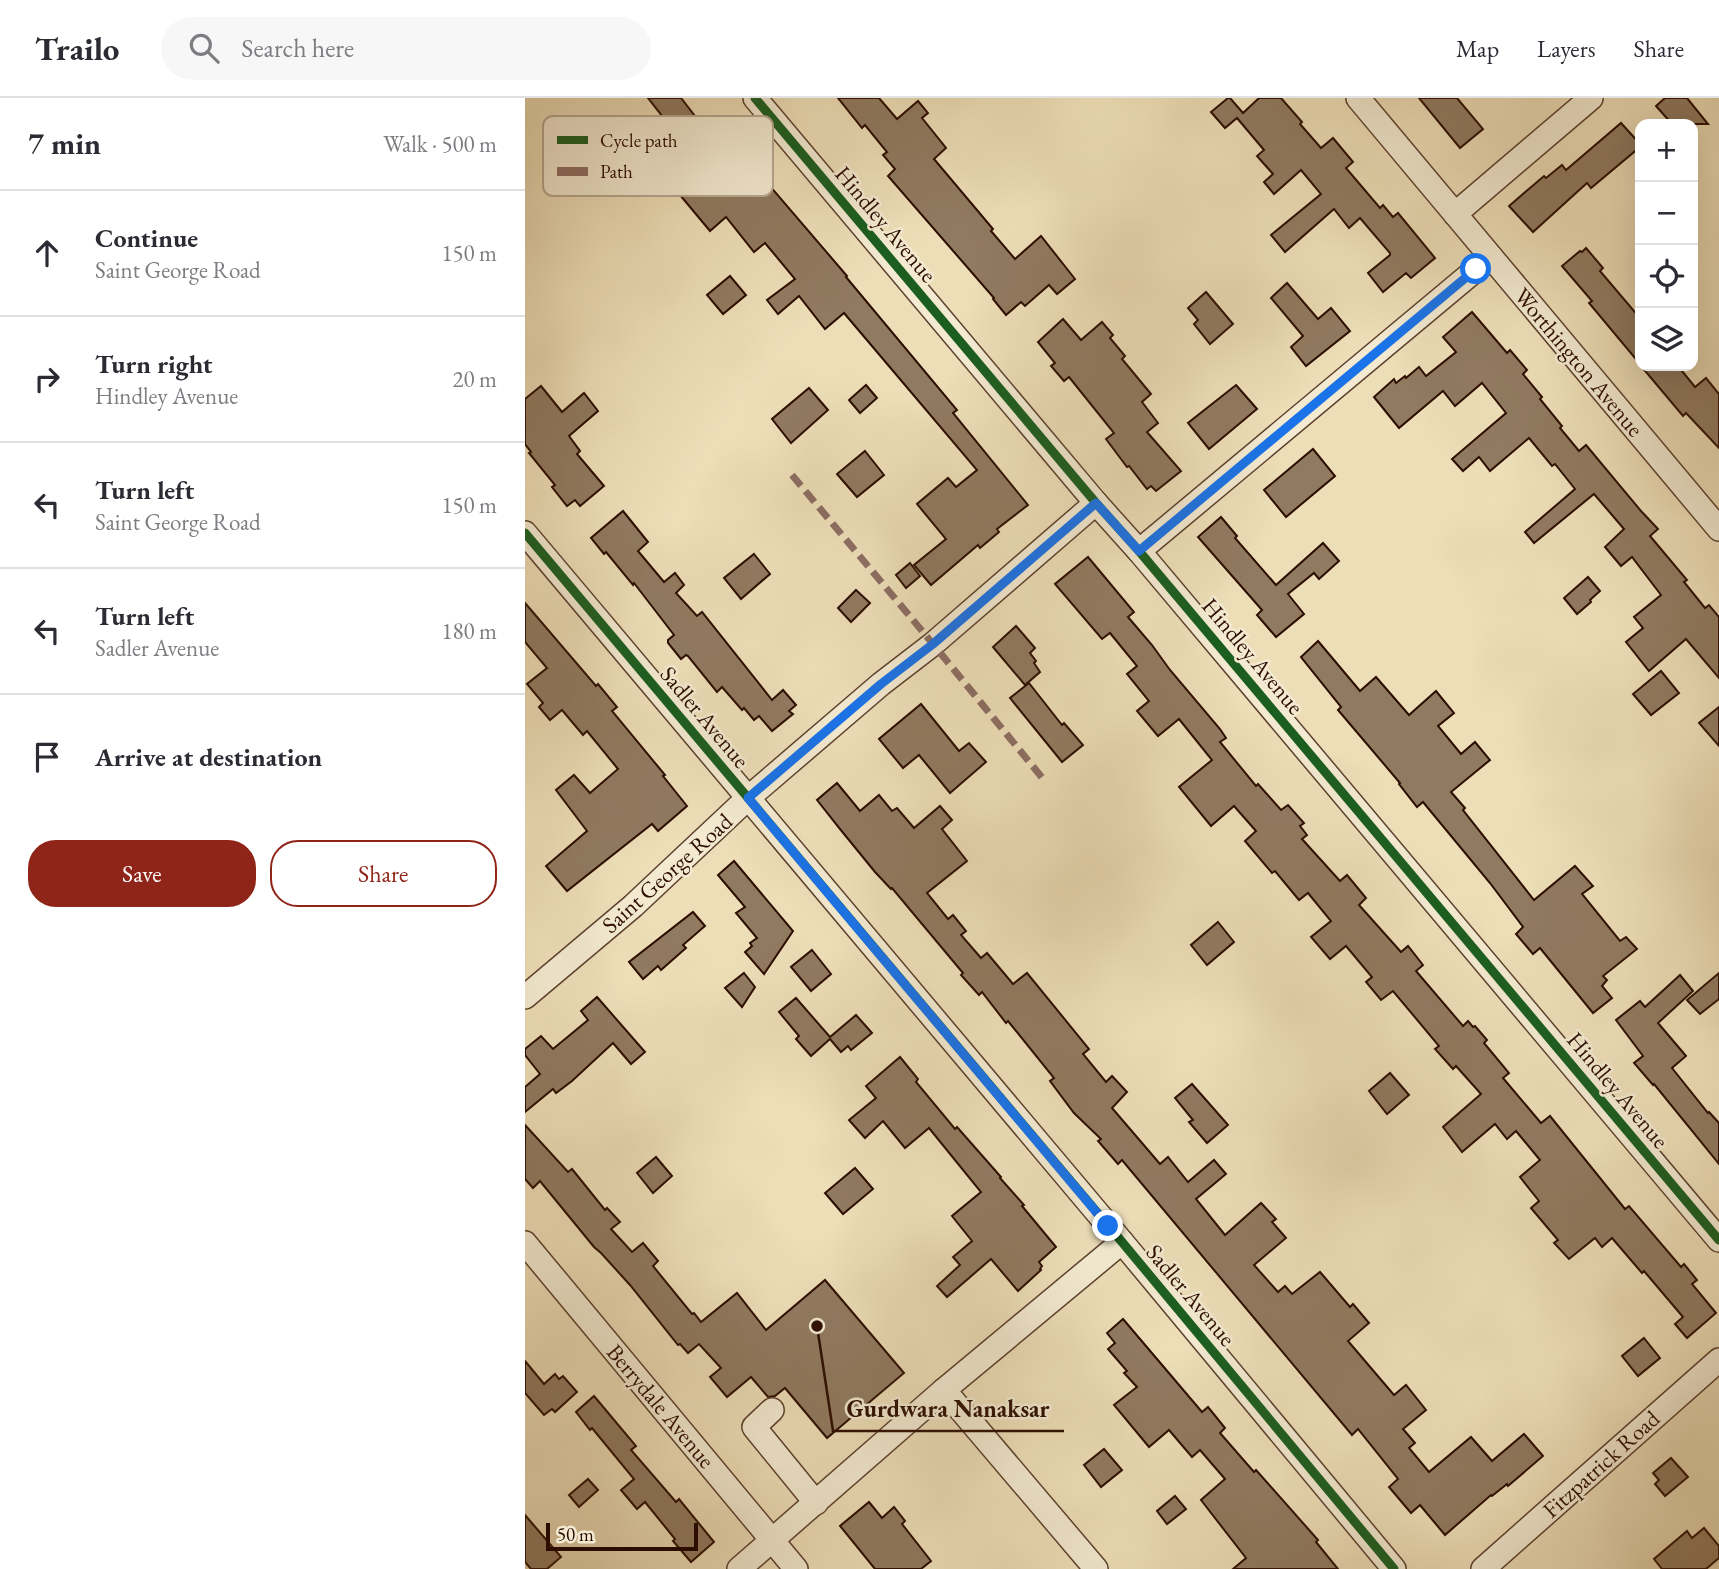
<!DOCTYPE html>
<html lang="en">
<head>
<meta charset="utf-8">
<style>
  :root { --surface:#fff; --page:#f7f7f7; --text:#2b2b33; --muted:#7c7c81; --line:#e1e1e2; --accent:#8f2418 }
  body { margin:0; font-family:"EB Garamond",serif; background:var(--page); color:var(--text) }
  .controls { position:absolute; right:21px; top:21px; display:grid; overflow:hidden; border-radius:14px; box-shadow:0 7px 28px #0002 }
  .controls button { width:63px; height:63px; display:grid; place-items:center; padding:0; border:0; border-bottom:2px solid var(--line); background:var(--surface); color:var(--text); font:35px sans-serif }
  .scale { position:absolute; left:21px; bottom:18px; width:152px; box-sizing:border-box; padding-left:7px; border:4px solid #2c0d00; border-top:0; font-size:19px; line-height:24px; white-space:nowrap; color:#2c0d00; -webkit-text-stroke:5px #f3ead1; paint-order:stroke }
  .stop { position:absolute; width:21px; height:21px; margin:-16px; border:5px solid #1a73e8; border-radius:50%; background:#fff }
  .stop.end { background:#1a73e8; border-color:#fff; box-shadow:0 2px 7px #0008 }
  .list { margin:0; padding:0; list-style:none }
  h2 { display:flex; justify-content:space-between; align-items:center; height:91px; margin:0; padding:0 28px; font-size:30px }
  h2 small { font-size:23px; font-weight:400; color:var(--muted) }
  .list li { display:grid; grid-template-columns:46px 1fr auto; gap:21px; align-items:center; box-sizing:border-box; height:126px; padding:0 28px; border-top:2px solid var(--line) }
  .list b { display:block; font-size:26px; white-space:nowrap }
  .list p { margin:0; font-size:23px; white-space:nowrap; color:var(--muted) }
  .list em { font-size:23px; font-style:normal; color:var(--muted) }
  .actions { display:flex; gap:14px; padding:21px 28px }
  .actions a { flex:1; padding:16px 0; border:2px solid var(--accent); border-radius:28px; text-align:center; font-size:24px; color:var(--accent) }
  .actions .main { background:var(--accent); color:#fff }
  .icon { flex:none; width:38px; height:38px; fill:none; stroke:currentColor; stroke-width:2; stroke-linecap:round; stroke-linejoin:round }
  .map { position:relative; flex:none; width:1194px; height:1471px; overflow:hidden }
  header { display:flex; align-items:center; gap:42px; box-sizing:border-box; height:98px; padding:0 35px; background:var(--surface); border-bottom:2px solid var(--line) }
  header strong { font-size:33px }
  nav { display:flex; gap:38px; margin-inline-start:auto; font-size:24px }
  .search { width:490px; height:63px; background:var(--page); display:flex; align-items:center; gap:18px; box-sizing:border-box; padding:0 24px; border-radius:38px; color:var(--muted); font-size:26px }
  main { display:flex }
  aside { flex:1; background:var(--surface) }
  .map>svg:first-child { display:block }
</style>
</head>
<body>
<header>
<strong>Trailo</strong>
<div class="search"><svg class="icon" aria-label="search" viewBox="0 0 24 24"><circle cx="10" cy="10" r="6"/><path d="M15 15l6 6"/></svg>Search here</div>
<nav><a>Map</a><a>Layers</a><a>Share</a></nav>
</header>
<main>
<aside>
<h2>7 min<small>Walk · 500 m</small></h2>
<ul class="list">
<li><svg class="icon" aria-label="ahead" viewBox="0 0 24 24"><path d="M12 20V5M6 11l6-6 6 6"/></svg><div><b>Continue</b><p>Saint George Road</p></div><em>150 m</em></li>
<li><svg class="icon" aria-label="right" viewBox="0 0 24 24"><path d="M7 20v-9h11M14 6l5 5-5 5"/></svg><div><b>Turn right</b><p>Hindley Avenue</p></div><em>20 m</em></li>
<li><svg class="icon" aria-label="left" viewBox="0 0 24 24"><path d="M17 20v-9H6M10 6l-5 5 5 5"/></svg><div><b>Turn left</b><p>Saint George Road</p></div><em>150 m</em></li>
<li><svg class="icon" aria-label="left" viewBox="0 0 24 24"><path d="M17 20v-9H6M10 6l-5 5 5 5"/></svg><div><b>Turn left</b><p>Sadler Avenue</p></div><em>180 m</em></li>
<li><svg class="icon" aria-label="arrive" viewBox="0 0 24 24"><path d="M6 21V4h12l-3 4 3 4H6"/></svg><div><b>Arrive at destination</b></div></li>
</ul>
<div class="actions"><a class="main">Save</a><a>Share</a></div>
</aside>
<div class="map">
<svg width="1194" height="1471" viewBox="0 0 1194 1471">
  <rect width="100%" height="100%" fill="#eddeb8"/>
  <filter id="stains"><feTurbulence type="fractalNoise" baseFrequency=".00286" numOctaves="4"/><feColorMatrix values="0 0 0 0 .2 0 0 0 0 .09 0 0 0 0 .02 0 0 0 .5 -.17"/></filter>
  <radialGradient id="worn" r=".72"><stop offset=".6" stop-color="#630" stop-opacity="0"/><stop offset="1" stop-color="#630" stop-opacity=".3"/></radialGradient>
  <g fill="#907a60" stroke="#2c0d00" stroke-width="2">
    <path d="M 123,0 L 156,0 L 177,27 L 184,22 L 194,34 L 198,31 L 232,73 L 322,178 L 321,179 L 432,312 L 428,315 L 503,407 L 472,431 L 474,434 L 455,450 L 453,447 L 406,487 L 389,467 L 421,441 L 392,406 L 423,380 L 431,389 L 452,372 L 319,215 L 300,231 L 274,198 L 253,216 L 242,202 L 270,181 L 240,145 L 229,154 L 201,119 L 185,133 L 145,85 L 178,57 L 146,19 L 141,23 Z"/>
    <path d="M 313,0 L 354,0 L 372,21 L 393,3 L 403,15 L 397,20 L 421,50 L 409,61 L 468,131 L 466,133 L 490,161 L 516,138 L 550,181 L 532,196 L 524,187 L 500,208 L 496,204 L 481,217 L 468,201 L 469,200 L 363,78 L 370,71 L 358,57 L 362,54 L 340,27 L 337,30 Z"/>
    <path d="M 703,0 L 705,0 L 718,15 L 734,0 L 756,0 L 777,24 L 775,26 L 796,50 L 808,40 L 828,64 L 821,70 L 855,110 L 858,107 L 868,119 L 873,115 L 910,160 L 886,180 L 881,175 L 858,194 L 843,175 L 865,157 L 865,155 L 835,120 L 824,130 L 809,111 L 760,154 L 746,137 L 796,96 L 776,72 L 749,96 L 739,84 L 748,76 L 732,58 L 739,52 L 712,20 L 700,30 L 686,14 Z"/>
    <path d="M 894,0 L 932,0 L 958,31 L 935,50 Z"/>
    <path d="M 1140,0 L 1162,0 L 1183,26 L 1147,26 L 1131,8 Z"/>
    <path d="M 1096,25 L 1115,46 L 1115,49 L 1066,90 L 1062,85 L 1008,134 L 984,108 L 1019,78 L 1021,80 L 1037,67 L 1041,72 Z"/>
    <path d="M 1061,150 L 1078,170 L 1075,173 L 1115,220 L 1115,266 L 1064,205 L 1067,203 L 1037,168 L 1055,153 L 1057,154 Z"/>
    <path d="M 205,178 L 221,197 L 198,216 L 182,197 Z"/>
    <path d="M 762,185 L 793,221 L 806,210 L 825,233 L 781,268 L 766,249 L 778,238 L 746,200 Z"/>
    <path d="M 681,194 L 708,226 L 685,246 L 669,226 L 673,222 L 663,210 Z"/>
    <path d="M 947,214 L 982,255 L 985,252 L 1002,272 L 998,276 L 1017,299 L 1015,301 L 1037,328 L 1035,330 L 1054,353 L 1061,347 L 1116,413 L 1133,431 L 1125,438 L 1162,482 L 1159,484 L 1180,510 L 1184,507 L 1194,519 L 1194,580 L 1161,541 L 1124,573 L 1101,544 L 1118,530 L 1109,519 L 1136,497 L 1107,459 L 1096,468 L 1080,449 L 1099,431 L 1069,396 L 1009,445 L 1000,434 L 1050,391 L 1030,366 L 1027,368 L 1004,340 L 965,373 L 954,359 L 938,373 L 927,361 L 981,315 L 957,285 L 930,308 L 918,293 L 874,330 L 849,299 L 869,281 L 871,285 L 880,278 L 881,280 L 894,269 L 901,278 L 931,254 L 918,239 Z"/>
    <path d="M 538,221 L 556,242 L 577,224 L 588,237 L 585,240 L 600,258 L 597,261 L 626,296 L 617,304 L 633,325 L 622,334 L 656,373 L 631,393 L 626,388 L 622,391 L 604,368 L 602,369 L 581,341 L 589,335 L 544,279 L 539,283 L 526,268 L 530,265 L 513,244 Z"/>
    <path d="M 1116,268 L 1153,268 L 1170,289 L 1181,280 L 1194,296 L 1194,350 L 1161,315 L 1158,318 Z"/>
    <path d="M 341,287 L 352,300 L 335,315 L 324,302 Z"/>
    <path d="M 711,287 L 732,311 L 684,351 L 663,325 Z"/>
    <path d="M 16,288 L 37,314 L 59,295 L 73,313 L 44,338 L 55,353 L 52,356 L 79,388 L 55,408 L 50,402 L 42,408 L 27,389 L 30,387 L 4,355 L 6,354 L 0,346 L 0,301 Z"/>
    <path d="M 284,290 L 303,312 L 266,345 L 247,321 Z"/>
    <path d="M 788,351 L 810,378 L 761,419 L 739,392 Z"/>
    <path d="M 340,353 L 359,377 L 332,399 L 312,376 Z"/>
    <path d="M 98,413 L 123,444 L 113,453 L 139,484 L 150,475 L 159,487 L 151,495 L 172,518 L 177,514 L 247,602 L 258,592 L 271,607 L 264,613 L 268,616 L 247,633 L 234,618 L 229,622 L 219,610 L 217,612 L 197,589 L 192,594 L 163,558 L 161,557 L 156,561 L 143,545 L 143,542 L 149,537 L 109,485 L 108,487 L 81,454 L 79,456 L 66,440 Z"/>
    <path d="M 696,419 L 712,438 L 710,440 L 751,487 L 798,445 L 814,463 L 794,481 L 789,475 L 763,496 L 779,516 L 751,539 L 732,517 L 737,512 L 673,439 Z"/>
    <path d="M 229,456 L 245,476 L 216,501 L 199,480 Z"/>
    <path d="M 563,459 L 609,514 L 603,519 L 627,547 L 645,572 L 695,631 L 701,640 L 695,644 L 731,688 L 733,686 L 756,712 L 763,707 L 779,725 L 775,728 L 782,737 L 777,741 L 815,783 L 822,777 L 841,800 L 834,807 L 876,854 L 883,848 L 898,867 L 891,873 L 938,928 L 943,923 L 948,929 L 950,928 L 962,942 L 959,945 L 984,975 L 978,980 L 1016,1025 L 1025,1018 L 1100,1111 L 1104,1108 L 1156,1169 L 1159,1166 L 1172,1182 L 1167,1186 L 1191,1215 L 1162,1240 L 1150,1226 L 1158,1219 L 1119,1173 L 1117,1175 L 1087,1140 L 1077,1149 L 1070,1140 L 1044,1161 L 1029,1145 L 1033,1142 L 1006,1110 L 1014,1103 L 995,1079 L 1015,1062 L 991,1033 L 982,1041 L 970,1026 L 937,1054 L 918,1029 L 956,996 L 931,968 L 928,971 L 910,951 L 914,948 L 868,893 L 856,902 L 841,884 L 847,879 L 821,848 L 805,861 L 786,839 L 806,823 L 783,795 L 774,802 L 750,773 L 747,775 L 720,743 L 731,733 L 709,708 L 686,728 L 654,689 L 687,662 L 654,621 L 633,638 L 612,613 L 624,603 L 602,576 L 612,568 L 585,535 L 577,541 L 530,486 Z"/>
    <path d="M 385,465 L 395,478 L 381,490 L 371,477 Z"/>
    <path d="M 1063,479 L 1075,493 L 1065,502 L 1066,504 L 1052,516 L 1039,500 Z"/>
    <path d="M 331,492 L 345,505 L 326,524 L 313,510 Z"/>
    <path d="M 0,505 L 71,588 L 73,586 L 92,609 L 87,613 L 140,677 L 138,678 L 162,708 L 133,733 L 127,726 L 42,793 L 21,768 L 62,733 L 31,692 L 49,677 L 65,695 L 93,671 L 62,633 L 58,637 L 37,612 L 25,622 L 14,609 L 18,605 L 2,586 L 22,570 L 0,544 Z"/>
    <path d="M 491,528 L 510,550 L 505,555 L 511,563 L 509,565 L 515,574 L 500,587 L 468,549 Z"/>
    <path d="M 793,543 L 835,593 L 851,579 L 884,617 L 911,593 L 929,615 L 913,628 L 936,656 L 950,644 L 965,662 L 926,694 L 940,710 L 938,712 L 1009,802 L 1050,768 L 1068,788 L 1057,796 L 1095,843 L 1101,839 L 1112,851 L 1078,878 L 1082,882 L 1077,888 L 1087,900 L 1068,915 L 1015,850 L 1008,856 L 991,836 L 998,829 L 965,785 L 898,704 L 892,709 L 874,686 L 875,685 L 813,612 L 816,609 L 776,559 Z"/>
    <path d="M 1136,573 L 1154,595 L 1126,617 L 1108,596 Z"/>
    <path d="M 504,585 L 537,627 L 539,625 L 558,647 L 537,664 L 485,600 Z"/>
    <path d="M 396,606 L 434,653 L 444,645 L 461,664 L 425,695 L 394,657 L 378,670 L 354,641 Z"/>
    <path d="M 1194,609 L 1194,648 L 1174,625 Z"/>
    <path d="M 312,685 L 335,713 L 354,697 L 367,713 L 372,710 L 389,730 L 415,708 L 427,722 L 417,731 L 442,763 L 402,795 L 423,821 L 428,817 L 441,833 L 436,837 L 456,860 L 462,855 L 488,886 L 502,875 L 564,951 L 558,956 L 581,984 L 587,978 L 602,994 L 587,1010 L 635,1066 L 643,1059 L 663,1084 L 689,1062 L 701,1076 L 671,1101 L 700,1137 L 736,1105 L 751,1121 L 747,1124 L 761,1140 L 729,1167 L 753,1194 L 760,1188 L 767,1196 L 795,1174 L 825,1209 L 828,1206 L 844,1225 L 823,1243 L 869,1297 L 881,1287 L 901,1312 L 878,1331 L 890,1345 L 884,1350 L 904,1374 L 946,1339 L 967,1363 L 999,1336 L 1018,1358 L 983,1388 L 982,1386 L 967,1398 L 966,1397 L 920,1437 L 895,1407 L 886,1415 L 864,1389 L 873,1381 L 833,1331 L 827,1337 L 597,1062 L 593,1066 L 573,1043 L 576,1041 L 549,1015 L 525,983 L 529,980 L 483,923 L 481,925 L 457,894 L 454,897 L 436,877 L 438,875 L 367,790 L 366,791 L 350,774 L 315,731 L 292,702 Z"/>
    <path d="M 209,763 L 268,833 L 239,876 L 220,854 L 227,848 L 225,845 L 232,840 L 211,815 L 220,809 L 193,777 Z"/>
    <path d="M 168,814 L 180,828 L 158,847 L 161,850 L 136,872 L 133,868 L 118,881 L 104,864 Z"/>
    <path d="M 693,824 L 709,844 L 682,867 L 666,847 Z"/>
    <path d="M 287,852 L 306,876 L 286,893 L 266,869 Z"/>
    <path d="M 219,875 L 230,889 L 217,909 L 200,890 Z"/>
    <path d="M 1194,875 L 1194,901 L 1175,916 L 1162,902 Z"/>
    <path d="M 1155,877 L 1168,893 L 1133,925 L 1161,958 L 1147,970 L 1183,1015 L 1184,1014 L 1194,1025 L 1194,1066 L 1129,986 L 1128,987 L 1109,965 L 1118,958 L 1091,922 L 1115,903 L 1120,909 Z"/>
    <path d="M 72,899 L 120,954 L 106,966 L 88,945 L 47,983 L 31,995 L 28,991 L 0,1014 L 0,989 L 15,976 L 0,957 L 0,951 L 16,938 L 28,951 L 63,922 L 56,913 Z"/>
    <path d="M 271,900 L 305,939 L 331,917 L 347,935 L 326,952 L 323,948 L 316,954 L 305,941 L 286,958 L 271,941 L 274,938 L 254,914 Z"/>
    <path d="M 375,959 L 393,981 L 391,984 L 430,1031 L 432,1029 L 476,1079 L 475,1080 L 499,1107 L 497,1108 L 531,1149 L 514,1164 L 517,1168 L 515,1171 L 516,1172 L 493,1193 L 466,1161 L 422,1199 L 412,1188 L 435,1167 L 428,1159 L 447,1143 L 427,1118 L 456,1094 L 404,1030 L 380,1050 L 358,1023 L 340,1040 L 324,1022 L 351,1000 L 341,988 Z"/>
    <path d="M 865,975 L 884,997 L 862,1016 L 844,993 Z"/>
    <path d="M 667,986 L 703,1027 L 682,1045 L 664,1024 L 668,1022 L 650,1000 Z"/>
    <path d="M 0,1027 L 43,1074 L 47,1071 L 80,1112 L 82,1110 L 95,1124 L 86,1131 L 107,1154 L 118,1145 L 133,1163 L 128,1168 L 167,1216 L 169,1215 L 176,1224 L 212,1195 L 241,1232 L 300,1182 L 379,1275 L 302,1340 L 260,1290 L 250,1298 L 243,1299 L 226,1279 L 202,1299 L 185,1279 L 196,1270 L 174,1246 L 163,1255 L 155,1246 L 153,1247 L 105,1187 L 76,1155 L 69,1149 L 15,1083 L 8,1090 L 0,1081 Z"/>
    <path d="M 131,1059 L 147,1078 L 128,1095 L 112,1075 Z"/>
    <path d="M 330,1070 L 348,1091 L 318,1116 L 300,1095 Z"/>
    <path d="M 598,1221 L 677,1314 L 683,1309 L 700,1330 L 695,1335 L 729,1374 L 731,1372 L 793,1442 L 791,1444 L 813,1471 L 708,1471 L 721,1460 L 676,1402 L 700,1381 L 675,1352 L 667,1359 L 644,1332 L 624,1349 L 589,1307 L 612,1289 L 599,1275 L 602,1273 L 583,1251 L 590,1245 L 582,1235 Z"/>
    <path d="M 1119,1240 L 1135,1260 L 1113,1278 L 1097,1258 Z"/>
    <path d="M 0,1263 L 19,1286 L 30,1276 L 34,1281 L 38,1278 L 52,1294 L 30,1314 L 27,1311 L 19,1317 L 0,1295 Z"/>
    <path d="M 69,1298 L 111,1348 L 106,1352 L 151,1404 L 154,1401 L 189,1444 L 166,1464 L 148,1443 L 150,1441 L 120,1404 L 112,1411 L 96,1392 L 109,1381 L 67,1330 L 65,1332 L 51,1314 Z"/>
    <path d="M 579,1351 L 597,1372 L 576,1389 L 559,1367 Z"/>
    <path d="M 1146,1360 L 1163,1379 L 1140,1398 L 1130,1386 L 1134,1382 L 1128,1375 Z"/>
    <path d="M 63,1381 L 73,1392 L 54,1409 L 44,1397 Z"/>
    <path d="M 650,1398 L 661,1411 L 642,1426 L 632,1413 Z"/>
    <path d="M 344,1404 L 357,1420 L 369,1409 L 380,1423 L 377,1426 L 406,1463 L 396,1471 L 350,1471 L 315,1428 Z"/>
    <path d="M 0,1417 L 36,1459 L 22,1471 L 6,1471 L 0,1464 Z"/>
    <path d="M 1179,1430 L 1194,1448 L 1194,1460 L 1181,1471 L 1137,1471 L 1129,1461 L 1162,1433 L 1167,1440 Z"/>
  </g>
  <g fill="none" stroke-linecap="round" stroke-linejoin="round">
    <g stroke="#5c412e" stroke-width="26">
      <g id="minor">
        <path d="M 230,0 L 571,405 L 614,453 L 1194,1142"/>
        <path d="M 833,0 L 1194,431"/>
        <path d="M 930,116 L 1066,0"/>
        <path d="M 0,435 L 597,1144 L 869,1471"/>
        <path d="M 614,453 L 966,159"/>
        <path d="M 0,899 L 108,808 L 223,700 L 356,586 L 408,546 L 571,405"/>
        <path d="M 0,1145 L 271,1471"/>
        <path d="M 419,1292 L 571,1471"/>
        <path d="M 247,1312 L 229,1329 L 291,1405"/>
        <path d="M 214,1471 L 419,1292 L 597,1144"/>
        <path d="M 958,1471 L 1194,1262"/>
      </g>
    </g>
    <use href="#minor" stroke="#f3ead1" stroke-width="23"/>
    <path stroke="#8d6e63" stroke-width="7" stroke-dasharray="14 7" stroke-linecap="butt" d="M 267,377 L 408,546 L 519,682"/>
    <g stroke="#f3ead1" stroke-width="13">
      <g id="cycleway">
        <path d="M 230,0 L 571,405 L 614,453 L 1194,1142"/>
        <path d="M 0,435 L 597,1144 L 869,1471"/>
      </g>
    </g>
    <use href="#cycleway" stroke="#1b5e20" stroke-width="9"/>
  </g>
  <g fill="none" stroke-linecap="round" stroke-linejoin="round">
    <path stroke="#1a73e8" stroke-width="9" d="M 583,1128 L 223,700 L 356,586 L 408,546 L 571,405 L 614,453 L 951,171"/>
  </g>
  <g text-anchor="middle" stroke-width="5" stroke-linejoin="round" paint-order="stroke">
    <g font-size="23" fill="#2c0d00" stroke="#f3ead1">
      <text transform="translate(361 126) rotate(50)" y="8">Hindley Avenue</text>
      <text transform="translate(1054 264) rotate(50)" y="8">Worthington Avenue</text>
      <text transform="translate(728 558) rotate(50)" y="8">Hindley Avenue</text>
      <text transform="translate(180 619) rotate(50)" y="8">Sadler Avenue</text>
      <text transform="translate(142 775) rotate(-42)" y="8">Saint George Road</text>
      <text transform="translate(1093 992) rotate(50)" y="8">Hindley Avenue</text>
      <text transform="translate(666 1197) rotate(50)" y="8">Sadler Avenue</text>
      <text transform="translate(136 1308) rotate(50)" y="8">Berrydale Avenue</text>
      <text transform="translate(1076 1366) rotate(-42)" y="8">Fitzpatrick Road</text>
    </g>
  </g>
  <rect x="18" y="18" width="230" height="80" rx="10" fill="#f3ead1" stroke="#b7a892" stroke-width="2"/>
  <rect x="32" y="38" width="31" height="8" fill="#1b5e20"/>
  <rect x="32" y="69" width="31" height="9" fill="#8d6e63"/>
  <g font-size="19" fill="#2c0d00">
    <text x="75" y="49">Cycle path</text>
    <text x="75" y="80">Path</text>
  </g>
  <path fill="none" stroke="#2c0d00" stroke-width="2.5" d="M292 1228L308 1333H539"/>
  <circle fill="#2c0d00" stroke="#f3ead1" stroke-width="2.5" cx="292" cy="1228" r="7"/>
  <g font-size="24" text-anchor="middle" font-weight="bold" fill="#2c0d00" stroke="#f3ead1" stroke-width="5" stroke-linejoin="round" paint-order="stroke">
    <text x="423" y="1319">Gurdwara Nanaksar</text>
  </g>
  <rect width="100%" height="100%" filter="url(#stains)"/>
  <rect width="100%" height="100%" fill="url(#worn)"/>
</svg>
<div class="controls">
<button>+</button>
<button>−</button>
<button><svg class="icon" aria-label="locate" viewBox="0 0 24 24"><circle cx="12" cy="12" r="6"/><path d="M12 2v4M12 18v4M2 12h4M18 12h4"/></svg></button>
<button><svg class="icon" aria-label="layers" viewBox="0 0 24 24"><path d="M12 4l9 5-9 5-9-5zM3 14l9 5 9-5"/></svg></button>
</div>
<div class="scale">50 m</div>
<div class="stop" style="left:951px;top:171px"></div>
<div class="stop end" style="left:583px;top:1128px"></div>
</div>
</main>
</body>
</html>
